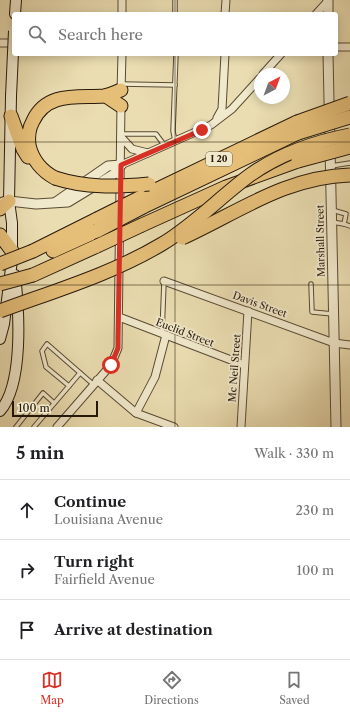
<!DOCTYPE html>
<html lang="en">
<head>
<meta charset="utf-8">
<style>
  :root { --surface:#fff; --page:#f2f2f2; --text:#202124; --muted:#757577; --line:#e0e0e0; --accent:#d93025 }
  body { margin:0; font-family:"Libre Caslon Text",serif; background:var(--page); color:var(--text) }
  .compass { position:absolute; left:254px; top:68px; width:36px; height:36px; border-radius:50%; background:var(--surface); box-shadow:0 2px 10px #0003; rotate:41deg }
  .scale { position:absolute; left:12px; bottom:10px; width:86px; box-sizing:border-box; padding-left:4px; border:2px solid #27190a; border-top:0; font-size:11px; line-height:14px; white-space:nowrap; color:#27190a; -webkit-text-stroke:3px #f1e9cc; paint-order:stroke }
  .stop { position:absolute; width:12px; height:12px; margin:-9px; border:3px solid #d93025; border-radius:50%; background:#fff }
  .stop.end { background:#d93025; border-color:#fff; box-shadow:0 1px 4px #0008 }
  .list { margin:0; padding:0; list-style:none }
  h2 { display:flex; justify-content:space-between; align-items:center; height:52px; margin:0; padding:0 16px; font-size:17px }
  h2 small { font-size:13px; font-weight:400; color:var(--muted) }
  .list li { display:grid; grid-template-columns:26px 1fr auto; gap:12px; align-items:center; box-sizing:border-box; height:60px; padding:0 16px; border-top:1px solid var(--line) }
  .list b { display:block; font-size:15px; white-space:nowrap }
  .list p { margin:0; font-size:13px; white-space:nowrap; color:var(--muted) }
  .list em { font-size:13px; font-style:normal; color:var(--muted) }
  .icon { flex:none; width:22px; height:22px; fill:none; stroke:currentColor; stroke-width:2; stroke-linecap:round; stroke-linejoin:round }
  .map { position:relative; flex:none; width:350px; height:427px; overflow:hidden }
  .search { position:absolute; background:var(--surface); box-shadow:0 2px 10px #0003; left:12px; right:12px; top:12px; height:44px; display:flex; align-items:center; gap:10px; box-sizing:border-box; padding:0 14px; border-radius:4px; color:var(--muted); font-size:15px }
  .sheet { height:232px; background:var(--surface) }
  nav { display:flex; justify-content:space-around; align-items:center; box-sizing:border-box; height:56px; border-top:1px solid var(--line); background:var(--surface); font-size:11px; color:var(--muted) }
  nav a { display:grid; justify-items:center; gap:2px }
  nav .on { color:var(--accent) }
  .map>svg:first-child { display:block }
</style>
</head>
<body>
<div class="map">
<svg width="350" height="427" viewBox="0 0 350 427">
  <rect width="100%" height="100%" fill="#eaddb1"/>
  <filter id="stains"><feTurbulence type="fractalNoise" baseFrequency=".005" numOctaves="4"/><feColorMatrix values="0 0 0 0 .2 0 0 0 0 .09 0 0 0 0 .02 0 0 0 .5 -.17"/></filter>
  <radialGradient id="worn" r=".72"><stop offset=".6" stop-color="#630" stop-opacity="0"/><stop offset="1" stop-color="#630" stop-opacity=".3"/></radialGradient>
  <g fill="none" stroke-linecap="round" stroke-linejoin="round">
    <g stroke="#584a34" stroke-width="5.5">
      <g id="service">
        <path d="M 175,14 L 175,0"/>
        <path d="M 121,84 L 175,85"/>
        <path d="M 121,134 L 156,134 L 165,146"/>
        <path d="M 175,141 L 173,131 L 176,54"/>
        <path d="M 331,166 L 350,163"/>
        <path d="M 332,210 L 346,214 L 344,224 L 332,222"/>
        <path d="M 344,224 L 350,226"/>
        <path d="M 311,284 L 312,312 L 333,314"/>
        <path d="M 162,333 L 164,282"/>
        <path d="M 69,386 L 80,373"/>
        <path d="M 16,427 L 43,393 L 54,403"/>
        <path d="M 34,427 L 69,386 L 46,367 L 42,351 L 47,344 L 94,385"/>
      </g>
    </g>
    <g stroke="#584a34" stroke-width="9">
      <g id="minor">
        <path d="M 122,14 L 122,0"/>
        <path d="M 225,14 L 226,0"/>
        <path d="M 316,14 L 328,1"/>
        <path d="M 0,43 L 14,43"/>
        <path d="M 336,47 L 350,47"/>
        <path d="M 263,74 L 281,54"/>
        <path d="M 121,92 L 122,54"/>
        <path d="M 217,118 L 222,109 L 225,54"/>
        <path d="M 121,137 L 132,149 L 148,153"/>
        <path d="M 121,165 L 211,125 L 232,109 L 260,78"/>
        <path d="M 164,281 L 334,343 L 350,345"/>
        <path d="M 119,317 L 244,365"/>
        <path d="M 97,380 L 136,413 L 174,427"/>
        <path d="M 136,413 L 155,377 L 166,335"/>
        <path d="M 57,427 L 111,365 L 118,348 L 121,103"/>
        <path d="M 241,427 L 248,311"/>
      </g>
    </g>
    <g stroke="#584a34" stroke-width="11">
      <g id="tertiary">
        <path d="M 328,14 L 328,0"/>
        <path d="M 328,54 L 336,427"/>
        <path d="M 3,202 L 9,201 L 36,204 L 68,202 L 114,174 L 121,165"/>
        <path d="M 56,202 L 108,166 L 121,165"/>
      </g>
    </g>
    <g stroke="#27190a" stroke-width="12">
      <g id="secondary">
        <path d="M 15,14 L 16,0"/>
        <path d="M 0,339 L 4,324 L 12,260 L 12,223 L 9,201 L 11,96"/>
        <path d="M 0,411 C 24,384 19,310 15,275"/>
      </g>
    </g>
    <g stroke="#27190a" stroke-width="15">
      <g id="motorway">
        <path d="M 106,96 L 121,106"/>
        <path d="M 11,116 L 23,149 L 28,157"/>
        <path d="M 55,178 C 42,171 32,159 29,145 C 28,137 29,128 33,121 C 47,91 78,98 104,96 C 110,95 116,92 121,90"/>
        <path d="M 141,197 L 297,122"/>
        <path d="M 143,207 L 298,133"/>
        <path d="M 0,209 L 9,201"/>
        <path d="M 142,225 L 226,187 L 298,161"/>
        <path d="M 0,235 L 12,251"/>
        <path d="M 33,251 L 97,219"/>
        <path d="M 53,251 L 97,231"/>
        <path d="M 33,275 L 97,246"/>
      </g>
    </g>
    <use href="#service" stroke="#f1e9cc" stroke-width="3.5"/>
    <use href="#minor" stroke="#f1e9cc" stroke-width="7"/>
    <use href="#tertiary" stroke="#f1e9cc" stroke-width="9"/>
    <use href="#secondary" stroke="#f1e9cc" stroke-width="10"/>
    <use href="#motorway" stroke="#e5be78" stroke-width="13"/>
    <g stroke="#27190a" stroke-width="12" stroke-linecap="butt">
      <path id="secondary-bridge" d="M 11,96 L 14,31"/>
    </g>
    <g stroke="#27190a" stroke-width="15" stroke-linecap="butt">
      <g id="motorway-bridge">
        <path d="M 297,122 L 350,103"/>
        <path d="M 298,133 L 350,117"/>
        <path d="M 298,161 L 350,147"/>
        <path d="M 55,178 C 86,188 116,187 149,184"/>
        <path d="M 97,219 L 141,197"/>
        <path d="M 97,231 L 143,207"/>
        <path d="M 182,238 C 239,212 285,177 350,175"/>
        <path d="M 97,246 L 142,225"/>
        <path d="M 0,264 L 33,251"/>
        <path d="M 0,284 L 33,275"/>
        <path d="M 0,311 C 54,291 112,274 162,244 C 194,225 220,197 250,175 C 280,154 314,142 350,135"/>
      </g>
    </g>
    <use href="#secondary-bridge" stroke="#f1e9cc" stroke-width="10"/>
    <use href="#motorway-bridge" stroke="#e5be78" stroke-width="13"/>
  </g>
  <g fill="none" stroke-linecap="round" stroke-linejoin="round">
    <path stroke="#d93025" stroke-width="5" d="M 111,365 L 118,348 L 118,339 L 121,165 L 202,130"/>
  </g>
  <path fill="none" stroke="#27190a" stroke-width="1" stroke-opacity="0.55" d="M 175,0 L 175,14M 175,54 L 175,427M 0,142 L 350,142M 0,285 L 350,285"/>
  <g text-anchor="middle" stroke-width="3.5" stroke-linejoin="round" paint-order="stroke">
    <rect fill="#f1e9cc" stroke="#645744" stroke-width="1" x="206" y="152" width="26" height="14" rx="3"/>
    <g font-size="9" font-weight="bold" fill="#27190a">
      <text x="219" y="162">I 20</text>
    </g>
    <g font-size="10" fill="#27190a" stroke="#f1e9cc">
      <text transform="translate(320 241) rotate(-91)" y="4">Marshall Street</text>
      <text transform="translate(260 304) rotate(20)" y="4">Davis Street</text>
      <text transform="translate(185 332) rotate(21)" y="4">Euclid Street</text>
      <text transform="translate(234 368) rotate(-86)" y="4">Mc Neil Street</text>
    </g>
  </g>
  <rect width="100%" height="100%" filter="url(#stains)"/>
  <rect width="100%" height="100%" fill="url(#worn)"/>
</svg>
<svg class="compass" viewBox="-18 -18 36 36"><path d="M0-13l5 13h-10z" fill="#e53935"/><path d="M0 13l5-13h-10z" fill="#757577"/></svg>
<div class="scale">100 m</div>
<div class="stop" style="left:111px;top:365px"></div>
<div class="stop end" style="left:202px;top:130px"></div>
<div class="search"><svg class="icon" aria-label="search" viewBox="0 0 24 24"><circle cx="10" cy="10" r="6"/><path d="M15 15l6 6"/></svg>Search here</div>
</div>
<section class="sheet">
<h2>5 min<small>Walk · 330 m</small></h2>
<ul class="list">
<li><svg class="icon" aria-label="ahead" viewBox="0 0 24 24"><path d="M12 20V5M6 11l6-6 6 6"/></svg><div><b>Continue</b><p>Louisiana Avenue</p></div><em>230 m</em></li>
<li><svg class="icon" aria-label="right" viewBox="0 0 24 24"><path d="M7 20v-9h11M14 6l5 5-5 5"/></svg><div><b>Turn right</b><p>Fairfield Avenue</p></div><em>100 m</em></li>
<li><svg class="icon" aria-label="arrive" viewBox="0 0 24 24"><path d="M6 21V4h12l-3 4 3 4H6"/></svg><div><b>Arrive at destination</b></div></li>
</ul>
</section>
<nav>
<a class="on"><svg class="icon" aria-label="map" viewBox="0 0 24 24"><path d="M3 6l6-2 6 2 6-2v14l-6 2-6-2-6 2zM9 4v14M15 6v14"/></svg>Map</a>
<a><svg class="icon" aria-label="directions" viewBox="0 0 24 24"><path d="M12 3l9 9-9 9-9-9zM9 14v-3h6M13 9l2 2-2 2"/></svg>Directions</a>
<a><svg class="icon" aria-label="saved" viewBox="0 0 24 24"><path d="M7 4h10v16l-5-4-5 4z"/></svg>Saved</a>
</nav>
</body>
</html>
